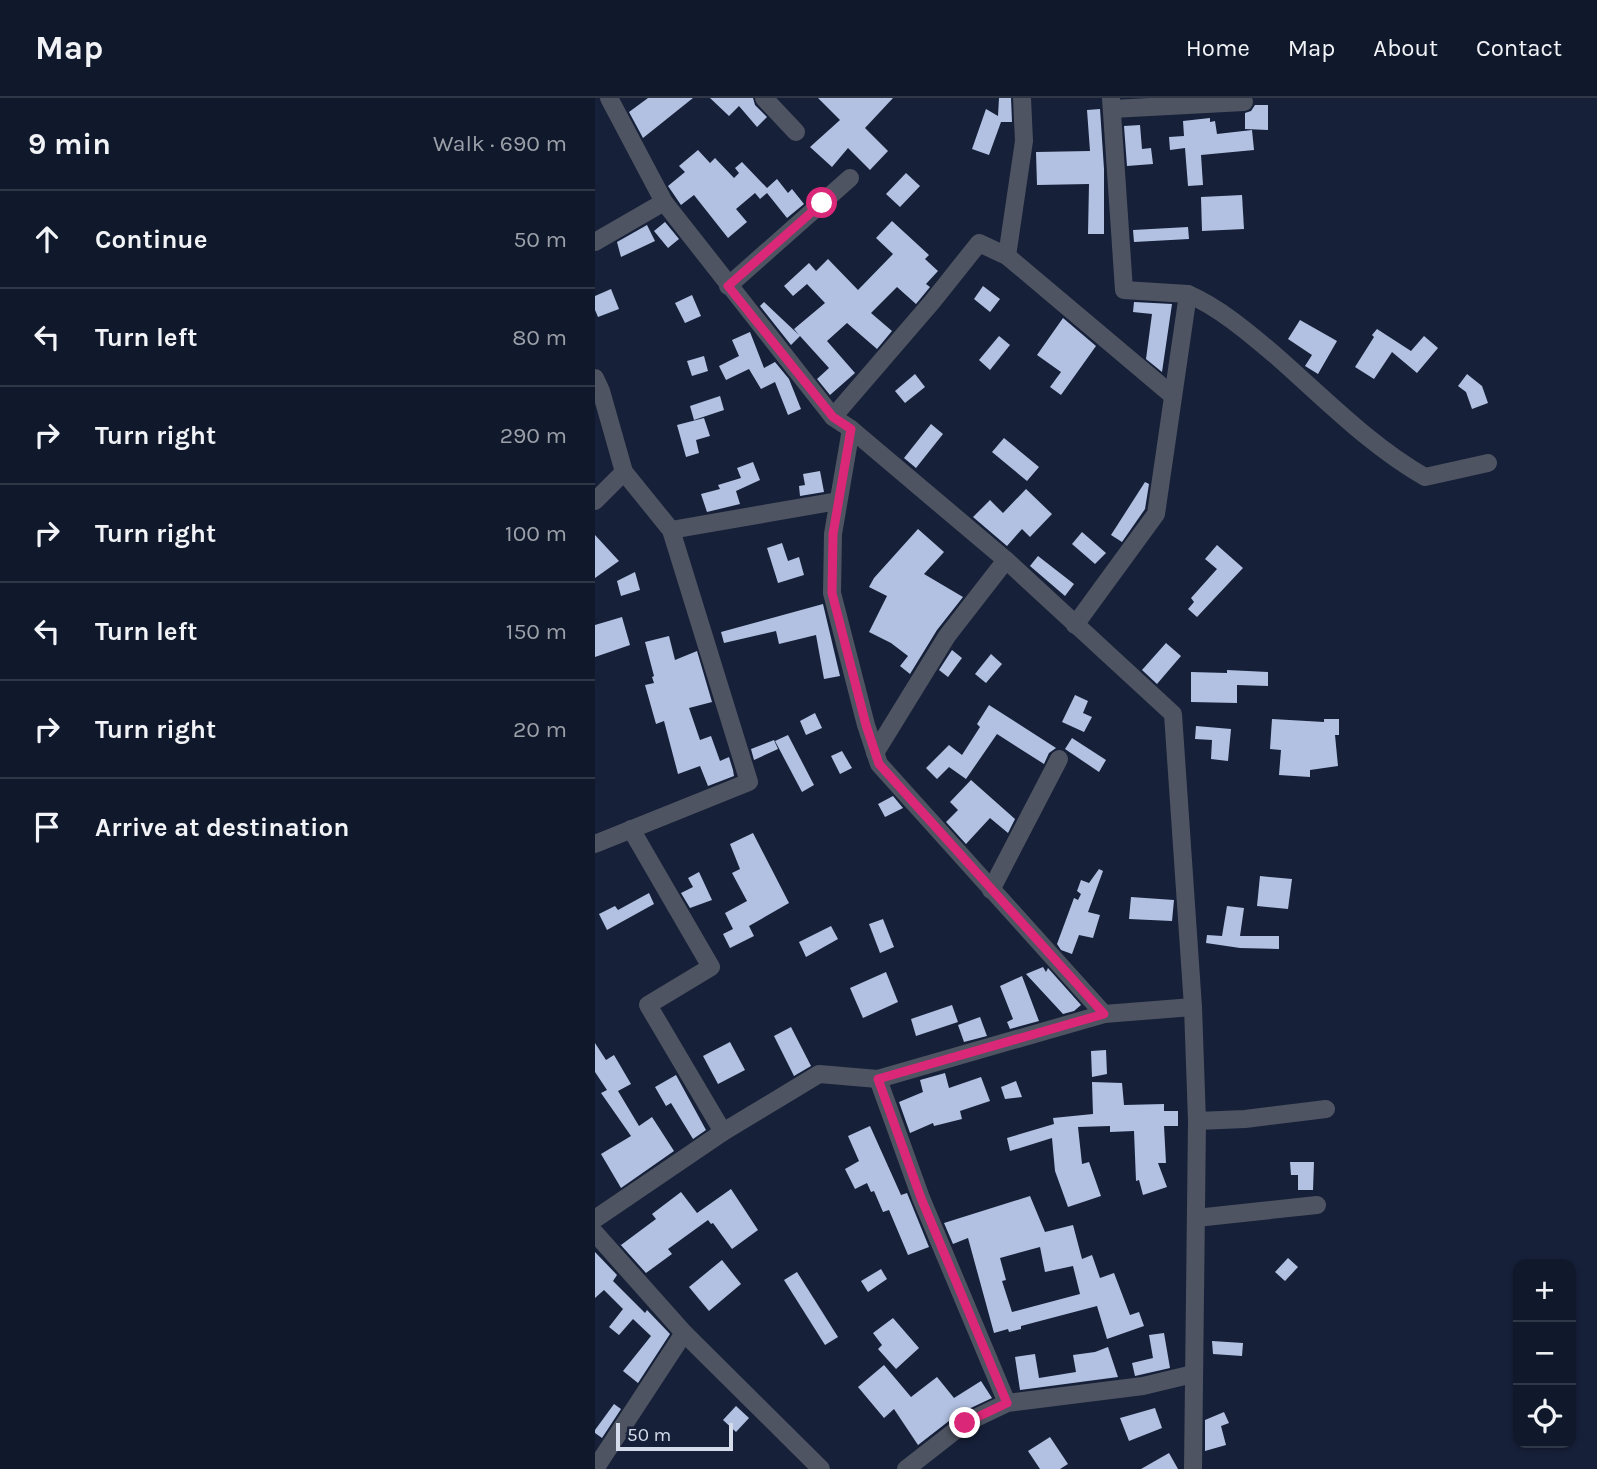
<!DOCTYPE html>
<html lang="en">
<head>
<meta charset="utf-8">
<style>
  :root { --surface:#10182b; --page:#1e2537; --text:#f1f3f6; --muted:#9ca0a9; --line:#303747 }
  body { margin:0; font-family:Karla,sans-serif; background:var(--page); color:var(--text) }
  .controls { position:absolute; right:21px; bottom:21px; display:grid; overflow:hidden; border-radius:14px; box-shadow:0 2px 5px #0004 }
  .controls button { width:63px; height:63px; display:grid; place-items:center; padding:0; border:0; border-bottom:2px solid var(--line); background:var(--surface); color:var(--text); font:35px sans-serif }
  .scale { position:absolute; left:21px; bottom:18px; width:117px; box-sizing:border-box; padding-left:7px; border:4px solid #d4dcec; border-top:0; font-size:19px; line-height:24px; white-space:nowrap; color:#d4dcec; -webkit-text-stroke:5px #162039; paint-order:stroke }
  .stop { position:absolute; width:21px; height:21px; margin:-16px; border:5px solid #db2777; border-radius:50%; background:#fff }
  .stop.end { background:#db2777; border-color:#fff; box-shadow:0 2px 7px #0008 }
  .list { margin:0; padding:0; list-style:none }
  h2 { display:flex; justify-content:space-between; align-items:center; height:91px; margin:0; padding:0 28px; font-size:30px }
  h2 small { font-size:23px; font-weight:400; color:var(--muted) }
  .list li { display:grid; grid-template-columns:46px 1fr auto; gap:21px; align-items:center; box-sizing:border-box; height:98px; padding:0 28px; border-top:2px solid var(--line) }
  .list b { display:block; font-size:26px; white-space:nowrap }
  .list em { font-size:23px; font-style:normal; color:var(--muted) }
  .icon { flex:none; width:38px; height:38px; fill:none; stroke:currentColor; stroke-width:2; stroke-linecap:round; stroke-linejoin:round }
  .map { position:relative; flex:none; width:1002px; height:1371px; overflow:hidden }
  header { display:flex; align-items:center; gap:42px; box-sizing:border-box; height:98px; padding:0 35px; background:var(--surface); border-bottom:2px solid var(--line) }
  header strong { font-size:33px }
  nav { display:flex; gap:38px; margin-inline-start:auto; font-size:24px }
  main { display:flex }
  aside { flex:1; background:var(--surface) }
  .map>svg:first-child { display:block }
</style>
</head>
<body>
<header>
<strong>Map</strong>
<nav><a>Home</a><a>Map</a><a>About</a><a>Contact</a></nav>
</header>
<main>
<aside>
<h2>9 min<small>Walk · 690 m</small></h2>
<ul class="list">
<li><svg class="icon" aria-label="ahead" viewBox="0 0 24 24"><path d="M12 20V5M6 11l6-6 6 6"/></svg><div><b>Continue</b></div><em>50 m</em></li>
<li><svg class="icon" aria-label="left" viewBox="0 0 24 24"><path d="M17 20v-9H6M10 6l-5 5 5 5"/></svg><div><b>Turn left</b></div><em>80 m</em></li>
<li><svg class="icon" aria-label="right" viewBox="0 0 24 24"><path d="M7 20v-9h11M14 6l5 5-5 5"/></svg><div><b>Turn right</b></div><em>290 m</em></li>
<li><svg class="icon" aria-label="right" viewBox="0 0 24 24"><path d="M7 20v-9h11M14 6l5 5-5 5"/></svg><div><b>Turn right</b></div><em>100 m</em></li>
<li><svg class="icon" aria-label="left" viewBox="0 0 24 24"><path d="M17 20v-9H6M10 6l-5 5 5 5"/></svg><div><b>Turn left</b></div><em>150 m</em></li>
<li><svg class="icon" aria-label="right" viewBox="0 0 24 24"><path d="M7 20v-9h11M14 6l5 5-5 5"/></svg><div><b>Turn right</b></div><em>20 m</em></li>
<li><svg class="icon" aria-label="arrive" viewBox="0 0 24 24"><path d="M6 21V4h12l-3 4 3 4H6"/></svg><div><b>Arrive at destination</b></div></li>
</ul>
</aside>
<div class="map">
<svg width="1002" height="1371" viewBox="0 0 1002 1371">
  <rect width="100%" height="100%" fill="#162039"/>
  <g fill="#b2c1e2" fill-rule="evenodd">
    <path d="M 53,0 L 98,0 L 48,40 L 34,14 Z"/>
    <path d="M 115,0 L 158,0 L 160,7 L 172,19 L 162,29 L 144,8 L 134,18 Z"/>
    <path d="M 223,0 L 298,0 L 270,30 L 293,53 L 275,72 L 253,50 L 237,69 L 215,49 L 245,22 Z"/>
    <path d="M 404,0 L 416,0 L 417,24 L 406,24 L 394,57 L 377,51 L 391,11 L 403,18 Z"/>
    <path d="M 660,7 L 673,7 L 673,32 L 650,31 L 650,15 L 656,13 Z"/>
    <path d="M 505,11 L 509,71 L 509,136 L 493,136 L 494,86 L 442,87 L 441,54 L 495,53 L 492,12 Z"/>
    <path d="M 615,20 L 615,24 L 620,23 L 622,36 L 657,32 L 659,52 L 606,57 L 608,87 L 593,88 L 590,50 L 575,52 L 574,39 L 589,38 L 588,23 Z"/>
    <path d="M 545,27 L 547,51 L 556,50 L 558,66 L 532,68 L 529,28 Z"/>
    <path d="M 103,52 L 115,65 L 120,60 L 139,80 L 144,75 L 140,70 L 147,64 L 172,90 L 182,81 L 193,95 L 197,91 L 209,106 L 192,120 L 172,95 L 165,101 L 160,95 L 141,111 L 152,124 L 133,140 L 99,97 L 86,107 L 73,88 L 90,74 L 84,68 Z"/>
    <path d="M 311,75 L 325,88 L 305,109 L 291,96 Z"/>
    <path d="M 647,97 L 649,131 L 607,133 L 606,99 Z"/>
    <path d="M 297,123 L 334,157 L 330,161 L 343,173 L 331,186 L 335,189 L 321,206 L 302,189 L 276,215 L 297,233 L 282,251 L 252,225 L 232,243 L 260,275 L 235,297 L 222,281 L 234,270 L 205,238 L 196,247 L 165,208 L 169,204 L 204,237 L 199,231 L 230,205 L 212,186 L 198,198 L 189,188 L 214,165 L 221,173 L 233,161 L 263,192 L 298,156 L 281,140 Z"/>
    <path d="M 70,124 L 84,141 L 73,150 L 59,133 Z"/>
    <path d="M 52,127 L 60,143 L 26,159 L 22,144 Z"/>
    <path d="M 593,129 L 594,141 L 539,144 L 538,132 Z"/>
    <path d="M 388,188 L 405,201 L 395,214 L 379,201 Z"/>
    <path d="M 16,191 L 24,211 L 3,219 L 0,212 L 0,198 Z"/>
    <path d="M 97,197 L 106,218 L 90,225 L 80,205 Z"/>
    <path d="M 539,204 L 577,206 L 567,274 L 551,261 L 557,216 L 538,214 Z"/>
    <path d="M 468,220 L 501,248 L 466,297 L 455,289 L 466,274 L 442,257 Z"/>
    <path d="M 705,222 L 742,243 L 723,276 L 710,268 L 717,257 L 693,241 Z"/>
    <path d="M 782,231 L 816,253 L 829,238 L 843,250 L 822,275 L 797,254 L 779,281 L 760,269 L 779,239 L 777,237 Z"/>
    <path d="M 155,234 L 169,270 L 180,264 L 194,281 L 206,311 L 193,317 L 180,284 L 166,291 L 154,271 L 131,282 L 124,268 L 144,258 L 137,242 Z"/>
    <path d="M 404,238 L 415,247 L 395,272 L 384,262 Z"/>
    <path d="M 109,258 L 113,273 L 97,278 L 92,263 Z"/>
    <path d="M 320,276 L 330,289 L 310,305 L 300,293 Z"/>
    <path d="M 872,276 L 887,288 L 893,305 L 877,311 L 871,294 L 863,288 Z"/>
    <path d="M 125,298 L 129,312 L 99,322 L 95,308 Z"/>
    <path d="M 109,320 L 115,338 L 101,342 L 104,355 L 91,359 L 82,327 Z"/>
    <path d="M 336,326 L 348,336 L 321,370 L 309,360 Z"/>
    <path d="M 409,340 L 444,369 L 432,383 L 397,354 Z"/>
    <path d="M 158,364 L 165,382 L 141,393 L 145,406 L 112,414 L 106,396 L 125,391 L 123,387 L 146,380 L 142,370 Z"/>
    <path d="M 225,373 L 229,394 L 205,398 L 204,388 L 210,387 L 208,376 Z"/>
    <path d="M 550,384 L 554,386 L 550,411 L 527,444 L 516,437 Z"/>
    <path d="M 431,391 L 457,416 L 435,439 L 427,431 L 412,448 L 378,419 L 395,402 L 408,415 Z"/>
    <path d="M 323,431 L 349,454 L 329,476 L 368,499 L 342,532 L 315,576 L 305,568 L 313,558 L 296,545 L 274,534 L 292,498 L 274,489 L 279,480 Z"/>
    <path d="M 487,434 L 511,455 L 500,466 L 477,446 Z"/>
    <path d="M 0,437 L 24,463 L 0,480 Z"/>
    <path d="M 187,445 L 193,463 L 204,459 L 209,477 L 183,485 L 172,450 Z"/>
    <path d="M 622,447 L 648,470 L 602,519 L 593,511 L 599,504 L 596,500 L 622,471 L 610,461 Z"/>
    <path d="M 443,458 L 479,486 L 470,498 L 435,468 Z"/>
    <path d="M 40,474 L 45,492 L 26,498 L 22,483 Z"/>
    <path d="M 228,506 L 245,578 L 229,581 L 221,537 L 184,546 L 181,533 L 129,545 L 126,534 Z"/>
    <path d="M 27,519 L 35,547 L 0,559 L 0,527 Z"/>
    <path d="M 74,538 L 80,562 L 102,553 L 117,604 L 94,610 L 105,642 L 116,638 L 125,663 L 134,659 L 138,672 L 139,678 L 113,688 L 105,668 L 83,676 L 69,623 L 61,626 L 50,587 L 59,585 L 57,579 L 59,578 L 50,544 Z"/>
    <path d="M 571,545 L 586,558 L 562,586 L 547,572 Z"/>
    <path d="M 357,552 L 367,560 L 353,579 L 344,572 Z"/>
    <path d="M 396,556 L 407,566 L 391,585 L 380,576 Z"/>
    <path d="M 632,572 L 673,574 L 673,588 L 642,587 L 642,605 L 596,604 L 596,574 L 632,575 Z"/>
    <path d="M 480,597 L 493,603 L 488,615 L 497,619 L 489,634 L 467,624 Z"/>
    <path d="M 394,607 L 461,650 L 454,655 L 449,666 L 402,636 L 371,681 L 354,669 L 342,681 L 331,670 L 354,647 L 367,657 L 385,629 L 382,626 Z"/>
    <path d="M 220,615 L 227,630 L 211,637 L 205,623 Z"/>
    <path d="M 677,621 L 729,624 L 729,621 L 744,621 L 744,637 L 740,637 L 743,668 L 715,672 L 715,679 L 684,677 L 686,652 L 675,651 Z"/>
    <path d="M 601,628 L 636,631 L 633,663 L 616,661 L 617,642 L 600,641 Z"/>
    <path d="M 193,637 L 219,687 L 207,694 L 180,643 Z"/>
    <path d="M 477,640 L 511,662 L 504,674 L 470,651 Z"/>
    <path d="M 179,642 L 183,651 L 159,662 L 156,651 Z"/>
    <path d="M 247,653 L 257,670 L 245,676 L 236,658 Z"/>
    <path d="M 376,682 L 420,721 L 413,735 L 395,720 L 371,746 L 351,724 L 363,712 L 355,704 Z"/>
    <path d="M 298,698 L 308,710 L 290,719 L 283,706 Z"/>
    <path d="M 158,735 L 194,805 L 154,828 L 159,838 L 135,850 L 128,836 L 138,831 L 130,815 L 152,803 L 137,775 L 145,771 L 135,746 Z"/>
    <path d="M 504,771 L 508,773 L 493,814 L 505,817 L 498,840 L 484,837 L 477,856 L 466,852 L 462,846 L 479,800 L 483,802 L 486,796 L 482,793 L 486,782 L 494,785 Z"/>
    <path d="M 104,774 L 117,802 L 95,810 L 86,795 L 98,789 L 93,780 Z"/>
    <path d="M 665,778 L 697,781 L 693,811 L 662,808 Z"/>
    <path d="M 54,795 L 59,806 L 12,832 L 4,816 L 20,808 L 23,812 Z"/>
    <path d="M 536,799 L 579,802 L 577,823 L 534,821 Z"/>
    <path d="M 632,808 L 649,810 L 645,838 L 684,838 L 684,851 L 645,850 L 611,845 L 612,837 L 627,838 Z"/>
    <path d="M 288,821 L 299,849 L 285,855 L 274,826 Z"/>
    <path d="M 236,828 L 243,841 L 211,859 L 204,844 Z"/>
    <path d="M 448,869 L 451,874 L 453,870 L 486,907 L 479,913 L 468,916 L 431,876 Z"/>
    <path d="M 291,874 L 303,904 L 268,920 L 255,890 Z"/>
    <path d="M 427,878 L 444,923 L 415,931 L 412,924 L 418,921 L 405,888 Z"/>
    <path d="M 357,907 L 363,924 L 321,938 L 316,921 Z"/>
    <path d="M 385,919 L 392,938 L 369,944 L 363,927 Z"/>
    <path d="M 196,929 L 216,968 L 199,978 L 179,938 Z"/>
    <path d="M 135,944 L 150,972 L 123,986 L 108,958 Z"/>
    <path d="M 0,945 L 11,962 L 19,957 L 36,986 L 23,993 L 44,1028 L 57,1019 L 79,1053 L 26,1090 L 6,1056 L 36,1038 L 6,995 L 12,992 L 0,974 Z"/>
    <path d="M 511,952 L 512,976 L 497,979 L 496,953 Z"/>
    <path d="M 350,975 L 354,990 L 386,979 L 395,1003 L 365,1013 L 367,1021 L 339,1028 L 338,1025 L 315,1035 L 304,1004 L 328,994 L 325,982 Z"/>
    <path d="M 81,977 L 111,1032 L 98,1041 L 76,1005 L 71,1008 L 60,989 Z"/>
    <path d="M 421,983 L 427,999 L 410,1001 L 406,989 Z"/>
    <path d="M 497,984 L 527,985 L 529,1007 L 569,1006 L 569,1013 L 583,1013 L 583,1028 L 569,1028 L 571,1065 L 563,1065 L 572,1089 L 548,1097 L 544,1082 L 541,1083 L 539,1033 L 515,1034 L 515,1028 L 483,1029 L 487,1066 L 494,1064 L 506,1098 L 473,1109 L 460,1073 L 457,1040 L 415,1053 L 412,1040 L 459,1026 L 458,1020 L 498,1016 Z"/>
    <path d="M 275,1028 L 306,1097 L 312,1095 L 334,1149 L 313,1157 L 294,1112 L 288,1114 L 279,1093 L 276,1094 L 272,1085 L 260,1091 L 250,1071 L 264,1063 L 253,1038 Z"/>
    <path d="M 695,1064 L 719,1064 L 718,1092 L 703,1092 L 703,1077 L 696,1077 Z"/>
    <path d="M 136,1091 L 163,1132 L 137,1151 L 118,1125 L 116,1126 L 113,1122 L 73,1151 L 77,1156 L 51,1175 L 24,1145 L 26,1147 L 61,1121 L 57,1116 L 86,1094 L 102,1115 Z"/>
    <path d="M 435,1098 L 450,1134 L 478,1127 L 487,1161 L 497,1157 L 505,1180 L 519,1175 L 535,1217 L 544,1214 L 549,1228 L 512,1241 L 502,1208 L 426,1228 L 426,1231 L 414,1234 L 413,1231 L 399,1235 L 373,1140 L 358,1146 L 349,1125 ZM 445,1149 L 450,1174 L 478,1168 L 485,1196 L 417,1214 L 407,1183 L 411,1182 L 405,1160 Z"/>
    <path d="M 0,1154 L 22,1177 L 18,1183 L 50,1215 L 52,1212 L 75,1236 L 43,1285 L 28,1273 L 56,1238 L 38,1221 L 24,1237 L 14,1229 L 28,1211 L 9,1192 L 0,1200 Z"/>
    <path d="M 693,1160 L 703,1169 L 690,1183 L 680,1174 Z"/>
    <path d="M 127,1162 L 146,1186 L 114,1213 L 94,1189 Z"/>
    <path d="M 286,1171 L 292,1181 L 273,1194 L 266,1183 Z"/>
    <path d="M 202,1174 L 243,1239 L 230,1247 L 189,1182 Z"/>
    <path d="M 298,1220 L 324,1250 L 301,1271 L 283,1251 L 287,1247 L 278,1235 Z"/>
    <path d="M 569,1235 L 575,1270 L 540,1278 L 537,1265 L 558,1260 L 554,1237 Z"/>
    <path d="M 617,1243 L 648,1245 L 647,1258 L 618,1256 Z"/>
    <path d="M 513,1249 L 523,1279 L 425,1292 L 420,1259 L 440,1256 L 444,1280 L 481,1274 L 478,1257 L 500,1254 Z"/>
    <path d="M 289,1267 L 316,1299 L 342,1279 L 359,1300 L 386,1283 L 397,1300 L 363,1316 L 323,1347 L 299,1311 L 289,1320 L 263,1289 Z"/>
    <path d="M 19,1306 L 26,1311 L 7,1340 L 0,1335 L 0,1332 Z"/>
    <path d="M 141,1308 L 154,1320 L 141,1334 L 128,1322 Z"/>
    <path d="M 560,1310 L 567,1330 L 534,1343 L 525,1320 Z"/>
    <path d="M 629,1314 L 634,1325 L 626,1328 L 631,1347 L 610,1353 L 610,1322 Z"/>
    <path d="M 455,1339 L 473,1366 L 465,1371 L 445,1371 L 433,1353 Z"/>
    <path d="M 574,1355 L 583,1371 L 546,1371 Z"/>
  </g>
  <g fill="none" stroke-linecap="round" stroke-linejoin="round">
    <g stroke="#4e5461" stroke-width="18">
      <path d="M 14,0 L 69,104 L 238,319 L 256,331 L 411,462 L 578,616 L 598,909 L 602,1023 L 598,1371"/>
      <path d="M 169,0 L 201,34"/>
      <path d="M 517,11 L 649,4"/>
      <path d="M 0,144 L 69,104"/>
      <path d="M 412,158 L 429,43 L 427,0"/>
      <path d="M 133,188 L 255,80"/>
      <path d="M 593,196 C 625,210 654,235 680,257 C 728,299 774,347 830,379 L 893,365"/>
      <path d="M 0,280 L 6,293 L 29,374 L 76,432 L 154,684 L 0,746"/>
      <path d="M 238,319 L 337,204 L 384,145 L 412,158 L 577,297"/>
      <path d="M 256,331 L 238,436 L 237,495 L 271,627 L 284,666 L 509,916"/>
      <path d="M 0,403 L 29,374"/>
      <path d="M 76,432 L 243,403"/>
      <path d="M 480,527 L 561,416 L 593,196 L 529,192 L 516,0"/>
      <path d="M 280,655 L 352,538 L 411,462"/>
      <path d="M 36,731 L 116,869 L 53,907 L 128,1034"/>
      <path d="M 396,792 L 464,661"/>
      <path d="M 283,981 L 326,1100 L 412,1305"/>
      <path d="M 602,1023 L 650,1021 L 731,1011"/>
      <path d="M 601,1120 L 722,1107"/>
      <path d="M 0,1121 L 128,1034 L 224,976 L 283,981 L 509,916 L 598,909"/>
      <path d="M 0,1135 L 89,1235 L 226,1371"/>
      <path d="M 0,1371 L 89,1235"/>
      <path d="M 311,1371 L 370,1325 L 412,1305 L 548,1288 L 598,1276"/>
    </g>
  </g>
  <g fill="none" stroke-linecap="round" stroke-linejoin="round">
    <path stroke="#db2777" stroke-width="9" d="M 227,105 L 133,188 L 238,319 L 256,331 L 238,436 L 237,495 L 271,627 L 284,666 L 509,916 L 283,981 L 326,1100 L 412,1305 L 370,1325"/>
  </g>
</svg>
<div class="controls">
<button>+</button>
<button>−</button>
<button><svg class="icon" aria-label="locate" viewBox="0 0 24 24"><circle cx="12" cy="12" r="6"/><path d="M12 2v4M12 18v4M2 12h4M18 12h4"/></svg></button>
</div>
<div class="scale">50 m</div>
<div class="stop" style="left:227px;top:105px"></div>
<div class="stop end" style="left:370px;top:1325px"></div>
</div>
</main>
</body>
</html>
